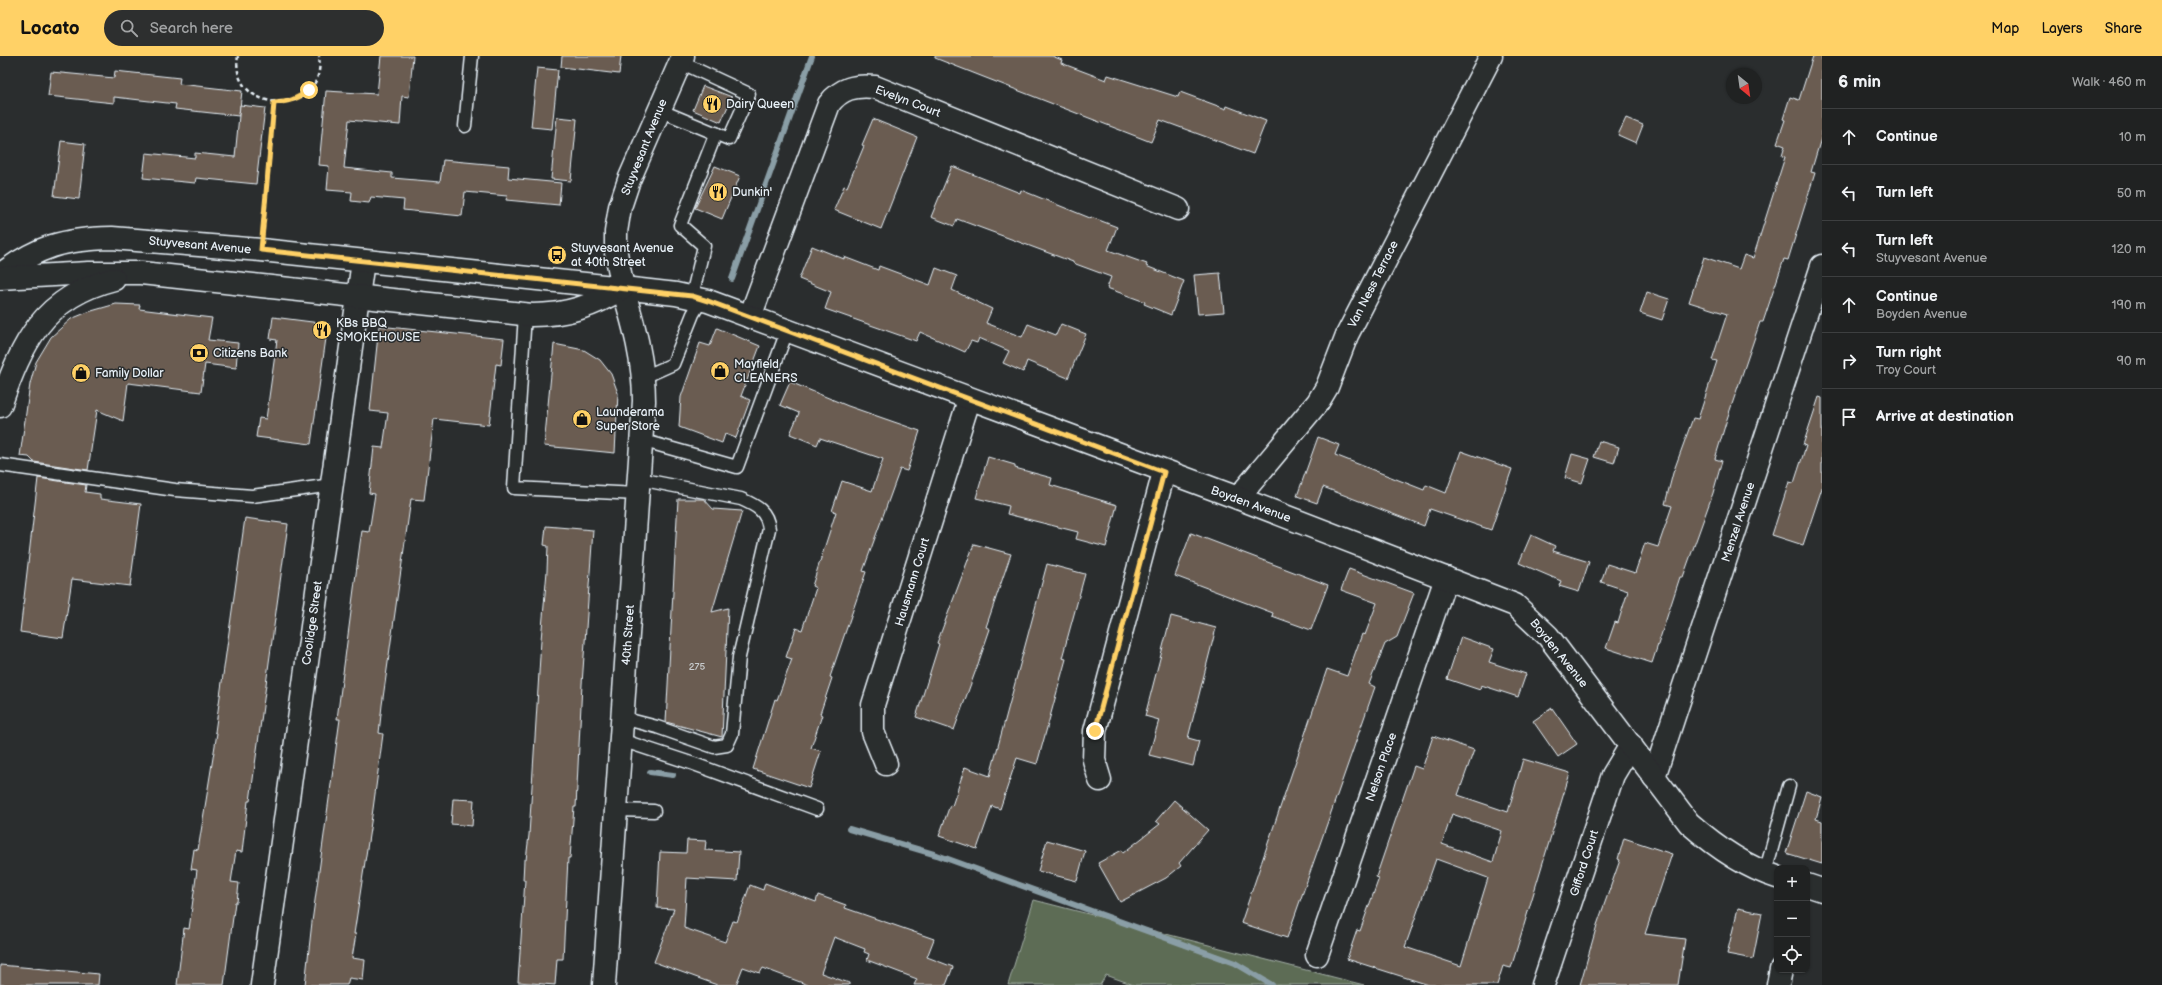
<!DOCTYPE html>
<html lang="en">
<head>
<meta charset="utf-8">
<style>
  :root { --surface:#202222; --page:#2d2f2f; --text:#f1f3f6; --muted:#a2a4a5; --line:#3d3f40; --accent:#ffd166 }
  body { margin:0; font-family:"Balsamiq Sans",sans-serif; background:var(--page); color:var(--text) }
  .controls { position:absolute; right:12px; bottom:12px; display:grid; overflow:hidden; border-radius:8px; box-shadow:0 1px 3px #0004 }
  .controls button { width:36px; height:36px; display:grid; place-items:center; padding:0; border:0; border-bottom:1px solid var(--line); background:var(--surface); color:var(--text); font:20px sans-serif }
  .compass { position:absolute; left:1726px; top:12px; width:36px; height:36px; border-radius:50%; background:var(--surface); box-shadow:0 1px 3px #0004; rotate:151deg }
  .stop { position:absolute; width:12px; height:12px; margin:-9px; border:3px solid #ffd166; border-radius:50%; background:#fff }
  .stop.end { background:#ffd166; border-color:#fff; box-shadow:0 1px 4px #0008 }
  .list { margin:0; padding:0; list-style:none }
  h2 { display:flex; justify-content:space-between; align-items:center; height:52px; margin:0; padding:0 16px; font-size:17px }
  h2 small { font-size:13px; font-weight:400; color:var(--muted) }
  .list li { display:grid; grid-template-columns:26px 1fr auto; gap:12px; align-items:center; box-sizing:border-box; height:56px; padding:0 16px; border-top:1px solid var(--line) }
  .list b { display:block; font-size:15px; white-space:nowrap }
  .list p { margin:0; font-size:13px; white-space:nowrap; color:var(--muted) }
  .list em { font-size:13px; font-style:normal; color:var(--muted) }
  .icon { flex:none; width:22px; height:22px; fill:none; stroke:currentColor; stroke-width:2; stroke-linecap:round; stroke-linejoin:round }
  .map { position:relative; flex:none; width:1822px; height:929px; overflow:hidden }
  header { display:flex; align-items:center; gap:24px; box-sizing:border-box; height:56px; padding:0 20px; background:var(--accent); color:#111 }
  header strong { font-size:19px }
  nav { display:flex; gap:22px; margin-inline-start:auto; font-size:14px }
  .search { width:280px; height:36px; background:var(--page); display:flex; align-items:center; gap:10px; box-sizing:border-box; padding:0 14px; border-radius:22px; color:var(--muted); font-size:15px }
  main { display:flex }
  aside { flex:1; background:var(--surface) }
  .map>svg:first-child { display:block }
</style>
</head>
<body>
<header>
<strong>Locato</strong>
<div class="search"><svg class="icon" aria-label="search" viewBox="0 0 24 24"><circle cx="10" cy="10" r="6"/><path d="M15 15l6 6"/></svg>Search here</div>
<nav><a>Map</a><a>Layers</a><a>Share</a></nav>
</header>
<main>
<div class="map">
<svg width="1822" height="929" viewBox="0 0 1822 929">
  <rect width="100%" height="100%" fill="#2a2d2e"/>
  <filter id="ink" filterUnits="userSpaceOnUse"><feTurbulence type="fractalNoise" baseFrequency=".025" numOctaves="2"/><feDisplacementMap in="SourceGraphic" scale="8" xChannelSelector="R" yChannelSelector="G"/><feConvolveMatrix kernelMatrix="1 2 1 2 8 2 1 2 1" color-interpolation-filters="sRGB"/></filter>
  <g filter="url(#ink)">
    <path fill="#5d6c54" stroke="#a2aea6" d="M 1034,844 L 1364,929 L 1134,929 L 1106,919 L 1100,929 L 1008,929 Z"/>
    <g fill="none" stroke-linecap="round" stroke-linejoin="round">
      <g stroke="#8a9ea6" stroke-width="6">
        <path d="M 732,223 L 812,0"/>
        <path d="M 650,716 L 673,719"/>
        <path d="M 849,773 L 937,799 L 1235,907 L 1272,929"/>
      </g>
    </g>
    <g fill="#6a5c51" stroke="#e8f1f8" fill-rule="evenodd">
      <path d="M 381,0 L 413,0 L 409,41 L 402,40 L 400,69 L 349,64 L 344,112 L 392,117 L 392,122 L 440,126 L 443,104 L 509,110 L 508,122 L 561,127 L 559,149 L 506,144 L 507,140 L 465,136 L 462,160 L 403,154 L 404,144 L 371,141 L 369,147 L 351,145 L 352,136 L 327,134 L 329,110 L 319,109 L 326,35 L 377,38 Z"/>
      <path d="M 562,0 L 621,0 L 619,18 L 561,11 Z"/>
      <path d="M 935,0 L 1052,0 L 1062,4 L 1061,7 L 1106,24 L 1108,19 L 1178,41 L 1180,36 L 1226,53 L 1227,50 L 1266,65 L 1253,98 L 1160,64 L 1151,86 L 986,22 L 935,2 Z"/>
      <path d="M 1813,0 L 1822,0 L 1822,79 L 1811,116 L 1815,117 L 1788,204 L 1784,203 L 1763,266 L 1760,266 L 1727,363 L 1715,403 L 1722,405 L 1713,437 L 1683,521 L 1680,521 L 1652,607 L 1606,592 L 1615,566 L 1618,567 L 1628,535 L 1601,526 L 1607,508 L 1635,517 L 1645,487 L 1658,491 L 1672,450 L 1665,448 L 1673,417 L 1693,362 L 1698,363 L 1717,305 L 1712,304 L 1727,258 L 1689,246 L 1704,201 L 1739,213 L 1744,199 L 1753,202 L 1785,101 L 1782,100 L 1785,90 L 1777,87 L 1785,64 L 1783,63 L 1790,41 L 1799,44 Z"/>
      <path d="M 537,12 L 558,14 L 552,73 L 531,71 Z"/>
      <path d="M 115,15 L 180,22 L 179,28 L 242,35 L 239,60 L 175,53 L 176,48 L 114,41 L 114,47 L 48,40 L 51,16 L 114,22 Z"/>
      <path d="M 703,30 L 732,41 L 721,66 L 693,54 Z"/>
      <path d="M 240,49 L 265,52 L 256,128 L 196,122 L 195,127 L 143,122 L 146,97 L 195,102 L 195,97 L 235,101 Z"/>
      <path d="M 557,61 L 577,63 L 571,125 L 551,123 Z"/>
      <path d="M 1626,62 L 1643,69 L 1636,87 L 1618,79 Z"/>
      <path d="M 873,63 L 917,81 L 881,173 L 834,154 L 844,130 L 847,131 L 864,90 L 862,89 Z"/>
      <path d="M 61,85 L 85,88 L 79,143 L 54,140 Z"/>
      <path d="M 715,110 L 740,120 L 722,163 L 695,152 Z"/>
      <path d="M 952,110 L 1020,137 L 1021,134 L 1090,162 L 1091,161 L 1117,171 L 1108,194 L 1147,208 L 1146,210 L 1184,225 L 1171,259 L 1144,248 L 1145,246 L 1107,232 L 1111,221 L 1073,207 L 1073,206 L 957,163 L 954,170 L 931,161 Z"/>
      <path d="M 812,190 L 844,203 L 844,201 L 878,214 L 879,210 L 930,229 L 936,212 L 957,220 L 952,234 L 992,253 L 986,267 L 1022,281 L 1028,268 L 1056,279 L 1061,268 L 1086,278 L 1068,322 L 1027,305 L 1023,316 L 1003,307 L 1009,295 L 979,282 L 977,287 L 971,285 L 965,296 L 920,276 L 916,285 L 825,253 L 831,236 L 799,223 Z"/>
      <path d="M 1220,217 L 1224,256 L 1198,258 L 1194,219 Z"/>
      <path d="M 1647,236 L 1669,243 L 1662,264 L 1640,257 Z"/>
      <path d="M 116,248 L 140,249 L 139,253 L 212,262 L 208,284 L 238,287 L 236,312 L 205,308 L 201,336 L 128,327 L 123,365 L 97,354 L 88,414 L 34,406 L 29,401 L 20,400 L 30,328 L 36,306 L 51,281 L 71,263 L 88,256 Z"/>
      <path d="M 273,261 L 328,268 L 311,388 L 256,381 L 259,362 L 266,363 L 277,284 L 270,283 Z"/>
      <path d="M 379,270 L 504,283 L 501,309 L 496,308 L 489,369 L 434,363 L 424,444 L 411,443 L 382,649 L 379,677 L 383,678 L 373,753 L 354,878 L 356,878 L 352,902 L 365,904 L 363,924 L 349,922 L 347,929 L 305,929 L 312,866 L 340,663 L 337,663 L 360,487 L 362,475 L 369,476 L 375,438 L 369,437 L 374,391 L 383,392 L 388,357 L 370,355 Z"/>
      <path d="M 717,272 L 760,290 L 741,340 L 750,344 L 736,382 L 725,378 L 722,387 L 679,371 L 681,341 L 700,287 L 710,290 Z"/>
      <path d="M 554,288 L 584,294 L 600,304 L 611,318 L 618,337 L 615,397 L 544,390 Z"/>
      <path d="M 790,326 L 848,350 L 920,375 L 907,415 L 900,413 L 863,515 L 866,516 L 830,621 L 832,622 L 820,658 L 822,659 L 811,692 L 821,695 L 809,732 L 753,713 L 775,643 L 777,644 L 792,603 L 786,601 L 796,572 L 802,574 L 816,532 L 812,530 L 836,456 L 832,455 L 842,425 L 872,435 L 883,403 L 820,382 L 817,389 L 790,378 L 799,357 L 780,349 Z"/>
      <path d="M 1819,341 L 1822,342 L 1822,432 L 1803,489 L 1772,479 L 1789,426 L 1794,427 L 1806,390 L 1803,389 Z"/>
      <path d="M 1318,381 L 1339,389 L 1335,399 L 1424,434 L 1426,429 L 1446,437 L 1461,395 L 1512,413 L 1491,474 L 1430,453 L 1424,470 L 1323,431 L 1317,447 L 1297,440 Z"/>
      <path d="M 1599,385 L 1619,391 L 1614,407 L 1594,401 Z"/>
      <path d="M 1572,398 L 1590,403 L 1582,427 L 1565,422 Z"/>
      <path d="M 988,401 L 1015,409 L 1015,412 L 1052,422 L 1050,429 L 1117,449 L 1106,491 L 1076,483 L 1078,476 L 1007,458 L 1009,450 L 976,442 Z"/>
      <path d="M 38,422 L 86,429 L 85,436 L 100,438 L 100,443 L 141,448 L 130,530 L 72,523 L 63,582 L 20,576 Z"/>
      <path d="M 678,443 L 704,443 L 713,453 L 742,455 L 712,556 L 728,552 L 722,681 L 666,666 Z"/>
      <path d="M 245,462 L 288,468 L 250,745 L 248,745 L 242,796 L 236,795 L 231,826 L 239,827 L 237,846 L 235,846 L 224,929 L 177,929 L 184,872 L 189,873 L 197,814 L 191,813 L 194,793 L 198,794 L 217,677 L 215,676 Z"/>
      <path d="M 546,470 L 593,474 L 582,628 L 576,751 L 574,751 L 570,802 L 568,802 L 563,903 L 557,903 L 555,929 L 518,926 L 525,824 L 523,824 L 524,804 L 526,804 L 529,779 L 541,584 L 547,515 L 548,490 L 544,489 Z"/>
      <path d="M 1191,477 L 1328,529 L 1311,574 L 1272,560 L 1273,557 L 1175,520 Z"/>
      <path d="M 1531,479 L 1555,490 L 1553,495 L 1589,506 L 1579,536 L 1559,530 L 1561,525 L 1519,507 Z"/>
      <path d="M 974,488 L 1011,498 L 986,571 L 990,573 L 977,611 L 954,674 L 916,661 L 939,588 L 937,587 Z"/>
      <path d="M 1047,508 L 1085,518 L 1062,602 L 1066,603 L 1037,708 L 1017,702 L 1000,753 L 992,750 L 977,793 L 939,780 L 950,749 L 952,750 L 965,711 L 990,720 Z"/>
      <path d="M 1349,513 L 1414,537 L 1397,581 L 1385,588 L 1369,628 L 1375,631 L 1287,882 L 1241,867 L 1327,613 L 1347,620 L 1362,578 L 1365,579 L 1377,547 L 1341,534 Z"/>
      <path d="M 1171,560 L 1216,572 L 1188,682 L 1199,685 L 1193,710 L 1149,699 L 1159,664 L 1145,660 Z"/>
      <path d="M 1461,581 L 1494,593 L 1489,606 L 1526,618 L 1518,641 L 1481,629 L 1480,634 L 1447,623 Z"/>
      <path d="M 1552,652 L 1577,688 L 1558,701 L 1533,665 Z"/>
      <path d="M 1433,680 L 1474,694 L 1458,739 L 1508,756 L 1523,703 L 1570,717 L 1511,912 L 1503,910 L 1497,929 L 1429,929 L 1347,903 L 1357,874 L 1360,875 L 1379,822 L 1376,821 L 1414,710 L 1422,713 ZM 1452,758 L 1502,775 L 1493,806 L 1442,788 ZM 1436,803 L 1488,822 L 1461,910 L 1405,891 Z"/>
      <path d="M 1806,735 L 1822,741 L 1816,763 L 1822,765 L 1822,808 L 1786,797 Z"/>
      <path d="M 453,743 L 474,744 L 472,770 L 451,768 Z"/>
      <path d="M 1174,744 L 1208,774 L 1179,807 L 1181,810 L 1166,822 L 1120,846 L 1098,807 L 1122,794 L 1123,797 L 1160,768 L 1156,765 Z"/>
      <path d="M 1624,782 L 1672,798 L 1645,878 L 1685,883 L 1678,929 L 1580,929 L 1597,869 L 1620,804 L 1618,803 Z"/>
      <path d="M 687,784 L 706,785 L 705,794 L 739,796 L 737,825 L 687,822 L 684,872 L 725,886 L 733,865 L 737,866 L 750,829 L 763,834 L 765,827 L 816,846 L 818,839 L 846,849 L 845,852 L 934,883 L 927,901 L 953,911 L 946,929 L 914,929 L 917,923 L 867,904 L 869,898 L 864,896 L 865,893 L 834,881 L 821,917 L 849,927 L 849,929 L 808,929 L 763,912 L 760,917 L 743,911 L 736,929 L 717,929 L 654,906 L 674,853 L 657,852 L 660,796 L 686,797 Z"/>
      <path d="M 1047,784 L 1085,795 L 1077,825 L 1038,815 Z"/>
      <path d="M 1738,852 L 1762,857 L 1753,903 L 1727,898 Z"/>
      <path d="M 0,909 L 99,918 L 98,929 L 0,929 Z"/>
    </g>
    <g fill="none" stroke-linecap="round" stroke-linejoin="round">
      <g stroke="#e8f1f8" stroke-width="15">
        <g id="service">
          <path d="M 659,54 L 729,83 L 749,38 L 680,6"/>
          <path d="M 465,70 L 472,0"/>
          <path d="M 692,240 L 704,190 L 680,169 L 716,77"/>
          <path d="M 525,258 L 514,432 L 638,438"/>
          <path d="M 644,321 L 673,308 L 693,258 L 702,243"/>
          <path d="M 641,384 L 737,411 L 787,275"/>
          <path d="M 0,409 L 175,434 L 252,440 L 332,429"/>
          <path d="M 622,662 L 657,671 L 714,691 L 727,689 L 732,678 L 739,601 L 769,473 C 767,455 757,450 741,443 L 639,423"/>
          <path d="M 621,684 L 694,708 L 817,753"/>
          <path d="M 616,754 L 654,755"/>
          <path d="M 1765,817 L 1789,730"/>
        </g>
      </g>
      <g stroke="#e8f1f8" stroke-width="25">
        <g id="minor">
          <path d="M 750,261 L 829,48 C 841,32 855,29 875,31 L 1178,153"/>
          <path d="M 1238,442 L 1318,346 L 1327,331 L 1347,279 L 1491,0"/>
          <path d="M 886,708 L 873,676 L 873,649 L 969,344"/>
          <path d="M 1654,721 L 1822,210"/>
          <path d="M 1100,724 L 1094,704 L 1095,675 L 1164,416"/>
          <path d="M 1317,899 L 1446,522"/>
          <path d="M 262,929 L 363,205"/>
          <path d="M 1543,929 L 1613,719 L 1631,689"/>
          <path d="M 1778,929 L 1781,914"/>
        </g>
      </g>
      <g stroke="#e8f1f8" stroke-width="25">
        <g id="tertiary">
          <path d="M 1807,829 L 1822,834"/>
          <path d="M 604,929 L 644,345 C 644,305 634,270 623,232 L 676,238 L 708,245 L 1238,442 L 1515,549 L 1548,580 L 1689,767 C 1714,789 1745,811 1777,821"/>
        </g>
      </g>
      <g stroke="#e8f1f8" stroke-width="25">
        <g id="secondary">
          <path d="M 0,219 C 38,190 64,183 112,182 L 261,194 L 623,232"/>
          <path d="M 0,222 L 89,217 L 141,217 L 532,259 C 567,259 593,250 623,232"/>
          <path d="M 623,232 L 616,197 L 616,176 L 620,151 L 629,124 L 683,0"/>
          <path d="M 0,350 C 22,287 43,241 114,223"/>
        </g>
      </g>
      <g stroke="#e8f1f8" stroke-width="2.5" stroke-dasharray="4 3" stroke-linecap="butt">
        <path d="M 238,0 C 228,59 328,63 319,0"/>
        <path d="M 263,174 L 274,47"/>
      </g>
      <use href="#service" stroke="#2a2d2e" stroke-width="12"/>
      <use href="#minor" stroke="#2a2d2e" stroke-width="22"/>
      <use href="#tertiary" stroke="#2a2d2e" stroke-width="22"/>
      <use href="#secondary" stroke="#2a2d2e" stroke-width="22"/>
    </g>
  </g>
  <g fill="none" stroke-linecap="round" stroke-linejoin="round" filter="url(#ink)">
    <path stroke="#ffd166" stroke-width="5" d="M 309,34 C 298,43 288,46 274,47 L 261,194 L 692,240 L 708,245 L 1164,416 L 1095,675"/>
  </g>
  <defs>
    <g id="restaurant-disc" transform="scale(1)"><circle r="9.5" fill="#ffd166" stroke="#2a2d2e"/><path d="M-5-6h1v4h1v-4h1v4h1v-4h1v5L-1.5 .5V6h-2V.5L-5-1ZM5-6V6H3V1.5H1.5Q1.5-4 5-6Z" fill="#111"/></g>
    <g id="bus-disc" transform="scale(1)"><circle r="9.5" fill="#ffd166" stroke="#2a2d2e"/><path d="M-5-6H5V4H4V6H2V4H-2V6H-4V4H-5ZM-3.5-4V0h7V-4ZM-3.5 1.2v1.5H-2V1.2ZM2 1.2v1.5H3.5V1.2Z" fill="#111"/></g>
    <g id="bank-disc" transform="scale(1)"><circle r="9.5" fill="#ffd166" stroke="#2a2d2e"/><path d="M-6-4H6V4H-6ZM0-2.3a2.3 2.3 0 1 0 0 4.6a2.3 2.3 0 1 0 0-4.6Z" fill="#111"/></g>
    <g id="shop-disc" transform="scale(1)"><circle r="9.5" fill="#ffd166" stroke="#2a2d2e"/><path d="M-5-2.5h2.3a2.7 3.5 0 0 1 5.4 0H5L5.5 6h-11ZM-1.5-2.5h3a1.5 2.3 0 0 0-3 0Z" fill="#111"/></g>
  </defs>
  <g fill-rule="evenodd">
    <use href="#restaurant-disc" x="712" y="48"/>
    <use href="#restaurant-disc" x="718" y="136"/>
    <use href="#bus-disc" x="557" y="199"/>
    <use href="#restaurant-disc" x="322" y="274"/>
    <use href="#bank-disc" x="199" y="297"/>
    <use href="#shop-disc" x="720" y="315"/>
    <use href="#shop-disc" x="81" y="317"/>
    <use href="#shop-disc" x="582" y="363"/>
  </g>
  <g text-anchor="middle" stroke-width="3" stroke-linejoin="round" paint-order="stroke">
    <g font-size="10" fill="#c8ccce">
      <text x="697" y="614">275</text>
    </g>
    <g font-size="12" fill="#e8f1f8" stroke="#2a2d2e">
      <text transform="translate(908 45) rotate(21)" y="4">Evelyn Court</text>
      <text transform="translate(644 91) rotate(-68)" y="4">Stuyvesant Avenue</text>
      <text transform="translate(200 189) rotate(5)" y="4">Stuyvesant Avenue</text>
      <text transform="translate(1373 228) rotate(-63)" y="4">Van Ness Terrace</text>
      <text transform="translate(1251 448) rotate(20)" y="4">Boyden Avenue</text>
      <text transform="translate(1738 466) rotate(-72)" y="4">Menzel Avenue</text>
      <text transform="translate(912 526) rotate(-73)" y="4">Hausmann Court</text>
      <text transform="translate(312 567) rotate(-82)" y="4">Coolidge Street</text>
      <text transform="translate(628 579) rotate(-86)" y="4">40th Street</text>
      <text transform="translate(1559 597) rotate(51)" y="4">Boyden Avenue</text>
      <text transform="translate(1381 711) rotate(-71)" y="4">Nelson Place</text>
      <text transform="translate(1584 807) rotate(-72)" y="4">Gifford Court</text>
    </g>
    <g font-size="12" fill="#e8f1f8" stroke="#2a2d2e" text-anchor="start">
      <text x="726" y="52">Dairy Queen</text>
      <text x="732" y="140">Dunkin'</text>
      <text x="571" y="196">Stuyvesant Avenue<tspan x="571" dy="14">at 40th Street</tspan></text>
      <text x="336" y="271">KBs BBQ<tspan x="336" dy="14">SMOKEHOUSE</tspan></text>
      <text x="213" y="301">Citizens Bank</text>
      <text x="734" y="312">Mayfield<tspan x="734" dy="14">CLEANERS</tspan></text>
      <text x="95" y="321">Family Dollar</text>
      <text x="596" y="360">Launderama<tspan x="596" dy="14">Super Store</tspan></text>
    </g>
  </g>
</svg>
<div class="controls">
<button>+</button>
<button>−</button>
<button><svg class="icon" aria-label="locate" viewBox="0 0 24 24"><circle cx="12" cy="12" r="6"/><path d="M12 2v4M12 18v4M2 12h4M18 12h4"/></svg></button>
</div>
<svg class="compass" viewBox="-18 -18 36 36"><path d="M0-13l5 13h-10z" fill="#e53935"/><path d="M0 13l5-13h-10z" fill="#a2a4a5"/></svg>
<div class="stop" style="left:309px;top:34px"></div>
<div class="stop end" style="left:1095px;top:675px"></div>
</div>
<aside>
<h2>6 min<small>Walk · 460 m</small></h2>
<ul class="list">
<li><svg class="icon" aria-label="ahead" viewBox="0 0 24 24"><path d="M12 20V5M6 11l6-6 6 6"/></svg><div><b>Continue</b></div><em>10 m</em></li>
<li><svg class="icon" aria-label="left" viewBox="0 0 24 24"><path d="M17 20v-9H6M10 6l-5 5 5 5"/></svg><div><b>Turn left</b></div><em>50 m</em></li>
<li><svg class="icon" aria-label="left" viewBox="0 0 24 24"><path d="M17 20v-9H6M10 6l-5 5 5 5"/></svg><div><b>Turn left</b><p>Stuyvesant Avenue</p></div><em>120 m</em></li>
<li><svg class="icon" aria-label="ahead" viewBox="0 0 24 24"><path d="M12 20V5M6 11l6-6 6 6"/></svg><div><b>Continue</b><p>Boyden Avenue</p></div><em>190 m</em></li>
<li><svg class="icon" aria-label="right" viewBox="0 0 24 24"><path d="M7 20v-9h11M14 6l5 5-5 5"/></svg><div><b>Turn right</b><p>Troy Court</p></div><em>90 m</em></li>
<li><svg class="icon" aria-label="arrive" viewBox="0 0 24 24"><path d="M6 21V4h12l-3 4 3 4H6"/></svg><div><b>Arrive at destination</b></div></li>
</ul>
</aside>
</main>
</body>
</html>
